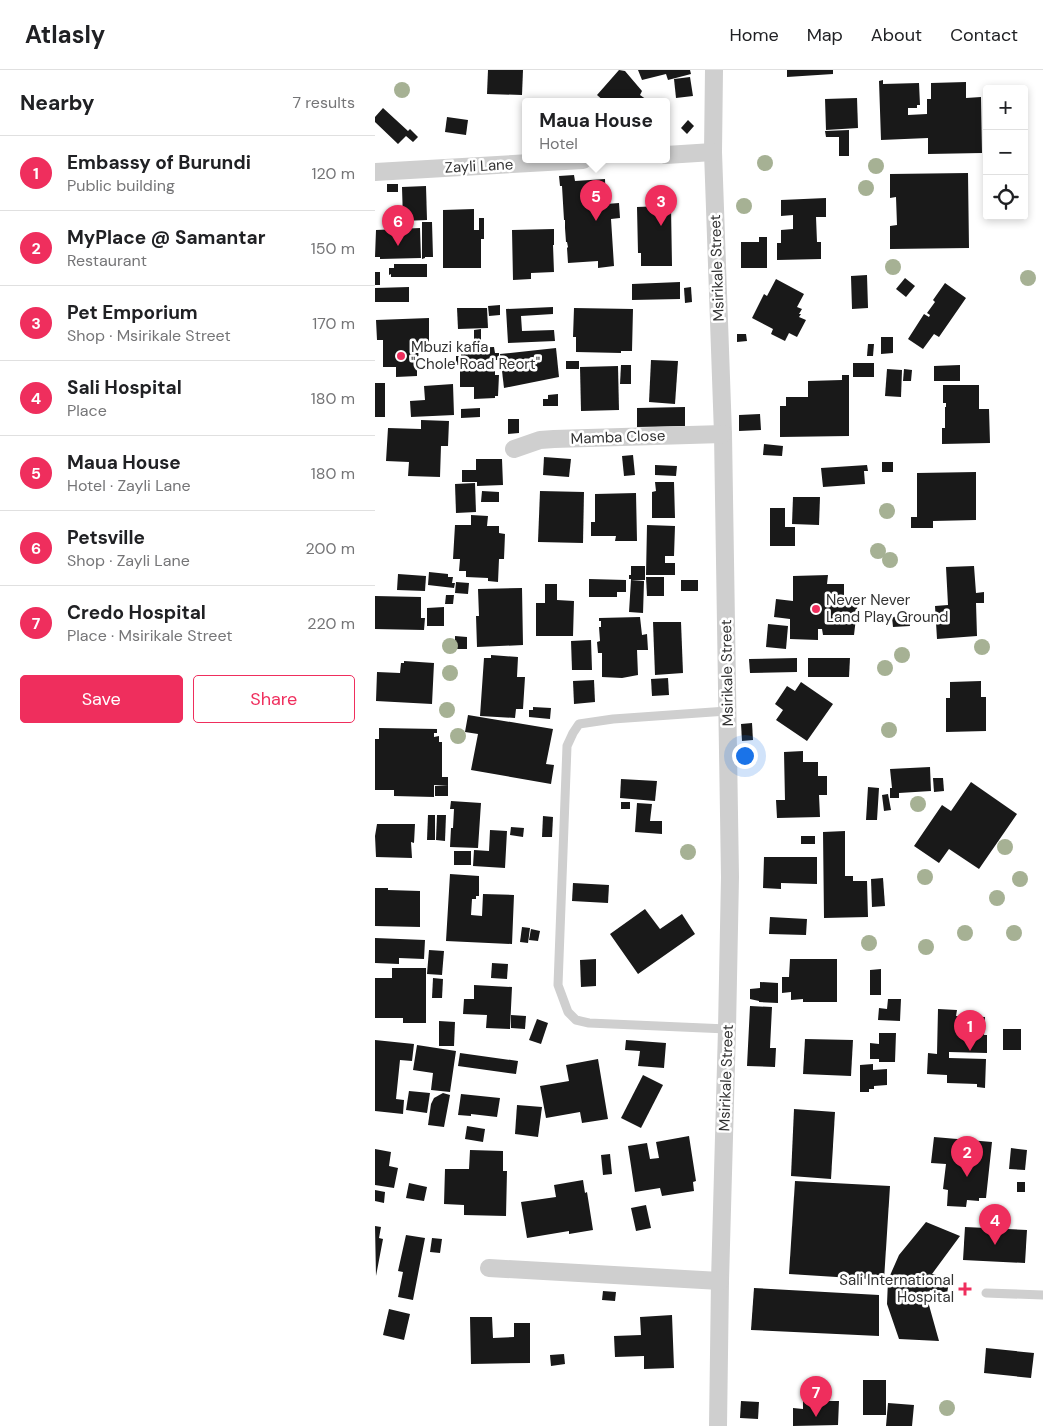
<!DOCTYPE html>
<html lang="en">
<head>
<meta charset="utf-8">
<style>
  :root { --surface:#fff; --page:#f2f2f2; --text:#202124; --muted:#757577; --line:#e0e0e0; --accent:#ef2e5d }
  body { margin:0; font-family:"DM Sans",sans-serif; background:var(--page); color:var(--text) }
  .controls { position:absolute; right:15px; top:15px; display:grid; overflow:hidden; border-radius:5px; box-shadow:0 2px 8px #0003 }
  .controls button { width:45px; height:45px; display:grid; place-items:center; padding:0; border:0; border-bottom:1px solid var(--line); background:var(--surface); color:var(--text); font:25px sans-serif }
  .you { position:absolute; left:369px; top:685px; width:18px; height:18px; margin:-12px; border:4px solid #fff; border-radius:50%; background:#1a73e8; box-shadow:0 0 0 8px #1a73e833 }
  .badge { display:grid; place-items:center; width:32px; height:32px; border-radius:50%; background:var(--accent); color:#fff; font-size:16px; font-weight:700 }
  .pin { position:absolute; translate:-50% -41px; filter:drop-shadow(0 1px 2px #0008) }
  .pin::after { content:''; position:absolute; top:26px; width:18px; height:15px; background:inherit; clip-path:polygon(0 0,100% 0,50% 100%) }
  .popup { position:absolute; left:147px; top:28px; width:148px; height:65px; box-sizing:border-box; display:grid; place-content:center; border-radius:5px; background:var(--surface); filter:drop-shadow(0 1px 4px #0005); font-size:16px; white-space:nowrap; color:var(--muted) }
  .popup b { font-size:19px; color:var(--text) }
  .popup::after { content:''; position:absolute; left:50%; top:100%; margin-left:-10px; border:10px solid transparent; border-top-color:var(--surface) }
  .list { margin:0; padding:0; list-style:none }
  h2 { display:flex; justify-content:space-between; align-items:center; height:65px; margin:0; padding:0 20px; font-size:21px }
  h2 small { font-size:16px; font-weight:400; color:var(--muted) }
  .list li { display:grid; grid-template-columns:32px 1fr auto; gap:15px; align-items:center; box-sizing:border-box; height:75px; padding:0 20px; border-top:1px solid var(--line) }
  .list b { display:block; font-size:19px; white-space:nowrap }
  .list p { margin:0; font-size:16px; white-space:nowrap; color:var(--muted) }
  .list em { font-size:16px; font-style:normal; color:var(--muted) }
  .actions { display:flex; gap:10px; padding:15px 20px }
  .actions a { flex:1; padding:11px 0; border:1px solid var(--accent); border-radius:5px; text-align:center; font-size:18px; color:var(--accent) }
  .actions .main { background:var(--accent); color:#fff }
  .icon { flex:none; width:28px; height:28px; fill:none; stroke:currentColor; stroke-width:2; stroke-linecap:round; stroke-linejoin:round }
  .map { position:relative; flex:none; width:668px; height:1356px; overflow:hidden }
  header { display:flex; align-items:center; gap:30px; box-sizing:border-box; height:70px; padding:0 25px; background:var(--surface); border-bottom:1px solid var(--line) }
  header strong { font-size:24px }
  nav { display:flex; gap:28px; margin-inline-start:auto; font-size:18px }
  main { display:flex }
  aside { flex:1; background:var(--surface) }
  .map>svg:first-child { display:block }
</style>
</head>
<body>
<header>
<strong>Atlasly</strong>
<nav><a>Home</a><a>Map</a><a>About</a><a>Contact</a></nav>
</header>
<main>
<aside>
<h2>Nearby<small>7 results</small></h2>
<ul class="list">
<li><span class="badge">1</span><div><b>Embassy of Burundi</b><p>Public building</p></div><em>120 m</em></li>
<li><span class="badge">2</span><div><b>MyPlace @ Samantar</b><p>Restaurant</p></div><em>150 m</em></li>
<li><span class="badge">3</span><div><b>Pet Emporium</b><p>Shop · Msirikale Street</p></div><em>170 m</em></li>
<li><span class="badge">4</span><div><b>Sali Hospital</b><p>Place</p></div><em>180 m</em></li>
<li><span class="badge">5</span><div><b>Maua House</b><p>Hotel · Zayli Lane</p></div><em>180 m</em></li>
<li><span class="badge">6</span><div><b>Petsville</b><p>Shop · Zayli Lane</p></div><em>200 m</em></li>
<li><span class="badge">7</span><div><b>Credo Hospital</b><p>Place · Msirikale Street</p></div><em>220 m</em></li>
</ul>
<div class="actions"><a class="main">Save</a><a>Share</a></div>
</aside>
<div class="map">
<svg width="668" height="1356" viewBox="0 0 668 1356">
  <rect width="100%" height="100%" fill="#fff"/>
  <g fill="#191919">
    <path d="M 113,0 L 148,0 L 147,25 L 112,24 Z"/>
    <path d="M 244,0 L 250,1 L 267,21 L 265,25 L 275,32 L 230,32 L 222,25 Z"/>
    <path d="M 263,0 L 315,0 L 316,4 L 293,10 L 291,4 L 267,10 Z"/>
    <path d="M 412,0 L 458,0 L 458,4 L 412,7 Z"/>
    <path d="M 315,7 L 318,26 L 301,28 L 299,9 Z"/>
    <path d="M 508,10 L 508,14 L 544,13 L 545,35 L 542,35 L 542,38 L 533,38 L 533,45 L 552,44 L 552,29 L 556,29 L 556,13 L 591,12 L 591,28 L 606,27 L 607,83 L 553,84 L 553,68 L 506,70 L 504,11 Z"/>
    <path d="M 482,28 L 483,58 L 451,60 L 450,29 Z"/>
    <path d="M 8,38 L 33,61 L 35,59 L 43,67 L 38,72 L 31,66 L 23,74 L 0,52 L 0,47 Z"/>
    <path d="M 72,47 L 93,50 L 91,65 L 70,62 Z"/>
    <path d="M 313,50 L 319,56 L 312,64 L 306,58 Z"/>
    <path d="M 474,60 L 474,86 L 464,86 L 464,67 L 451,67 L 450,61 Z"/>
    <path d="M 593,103 L 594,178 L 515,179 L 515,156 L 522,155 L 521,127 L 515,128 L 515,104 Z"/>
    <path d="M 199,105 L 200,111 L 230,109 L 231,134 L 244,133 L 245,148 L 236,149 L 239,196 L 223,198 L 223,191 L 193,193 L 192,178 L 193,177 L 192,172 L 191,172 L 190,158 L 190,150 L 189,150 L 187,116 L 185,116 L 184,106 Z"/>
    <rect x="12" y="114" width="11" height="8"/>
    <path d="M 51,116 L 52,150 L 28,151 L 27,117 Z"/>
    <path d="M 451,128 L 451,147 L 441,147 L 442,172 L 446,172 L 446,189 L 402,190 L 402,173 L 406,173 L 406,160 L 418,159 L 418,145 L 406,146 L 406,130 Z"/>
    <path d="M 290,133 L 290,136 L 296,136 L 297,196 L 266,196 L 266,183 L 263,183 L 262,137 L 287,136 L 287,134 Z"/>
    <path d="M 99,139 L 99,160 L 104,160 L 104,148 L 109,148 L 109,169 L 106,169 L 106,198 L 68,198 L 68,140 Z"/>
    <path d="M 47,152 L 57,152 L 58,187 L 50,187 L 50,188 L 47,189 Z"/>
    <path d="M 45,158 L 46,188 L 5,189 L 5,187 L 0,187 L 1,160 Z"/>
    <path d="M 179,159 L 179,175 L 178,175 L 179,202 L 156,203 L 156,209 L 138,210 L 137,160 Z"/>
    <path d="M 384,167 L 392,167 L 392,198 L 366,198 L 366,172 L 384,172 Z"/>
    <path d="M 19,194 L 52,194 L 52,207 L 16,207 L 16,204 L 14,205 L 14,198 L 19,198 Z"/>
    <rect x="0" y="202" width="5" height="13"/>
    <path d="M 492,205 L 493,238 L 477,239 L 476,206 Z"/>
    <path d="M 530,208 L 540,216 L 531,227 L 521,219 Z"/>
    <path d="M 401,209 L 429,224 L 422,237 L 427,239 L 424,244 L 426,244 L 424,247 L 431,250 L 422,267 L 414,263 L 410,271 L 396,264 L 398,259 L 377,248 L 389,224 L 392,226 Z"/>
    <path d="M 305,212 L 305,229 L 257,230 L 257,214 Z"/>
    <path d="M 570,213 L 591,228 L 564,267 L 559,264 L 548,279 L 533,269 L 549,244 L 554,247 L 555,245 L 552,243 L 560,232 L 558,230 Z"/>
    <path d="M 34,217 L 34,232 L 0,232 L 0,218 Z"/>
    <path d="M 316,217 L 317,232 L 310,233 L 309,218 Z"/>
    <path d="M 125,235 L 125,245 L 114,246 L 113,236 Z"/>
    <path d="M 178,237 L 178,244 L 146,246 L 147,261 L 179,260 L 180,271 L 133,273 L 131,239 Z"/>
    <path d="M 82,238 L 112,238 L 113,258 L 83,259 Z"/>
    <path d="M 199,238 L 258,239 L 257,281 L 246,281 L 246,283 L 201,282 L 201,267 L 198,267 Z"/>
    <path d="M 54,248 L 54,277 L 43,277 L 44,296 L 42,296 L 42,306 L 21,307 L 21,297 L 8,297 L 8,270 L 2,270 L 1,250 Z"/>
    <path d="M 106,259 L 106,276 L 99,276 L 99,260 Z"/>
    <path d="M 362,264 L 371,264 L 372,271 L 362,272 Z"/>
    <path d="M 506,267 L 518,267 L 518,283 L 506,284 Z"/>
    <path d="M 493,274 L 499,274 L 498,286 L 492,286 Z"/>
    <path d="M 119,277 L 120,283 L 124,283 L 124,290 L 120,290 L 120,305 L 124,305 L 123,326 L 120,326 L 120,328 L 99,329 L 99,317 L 85,317 L 85,297 L 99,296 L 99,295 L 81,295 L 81,286 L 86,286 L 86,278 Z"/>
    <path d="M 181,278 L 184,307 L 129,318 L 125,284 Z"/>
    <path d="M 276,290 L 303,291 L 300,334 L 274,332 Z"/>
    <rect x="191" y="291" width="13" height="8"/>
    <rect x="478" y="293" width="21" height="14"/>
    <path d="M 246,295 L 256,295 L 256,314 L 245,314 Z"/>
    <path d="M 585,295 L 585,311 L 559,311 L 559,296 Z"/>
    <path d="M 243,296 L 244,340 L 206,341 L 205,297 Z"/>
    <path d="M 512,299 L 527,300 L 526,327 L 510,326 Z"/>
    <path d="M 529,299 L 537,300 L 536,311 L 528,311 Z"/>
    <path d="M 467,305 L 474,305 L 474,366 L 405,367 L 405,336 L 411,336 L 411,327 L 433,327 L 433,311 L 467,310 Z"/>
    <rect x="0" y="313" width="10" height="34"/>
    <path d="M 78,314 L 79,345 L 36,347 L 35,331 L 50,330 L 49,316 Z"/>
    <path d="M 568,315 L 604,315 L 604,339 L 614,339 L 615,373 L 567,374 L 567,358 L 570,358 L 570,337 L 571,337 L 571,333 L 568,333 Z"/>
    <path d="M 183,324 L 183,336 L 168,336 L 168,329 L 173,329 L 173,325 Z"/>
    <path d="M 310,337 L 310,356 L 262,357 L 262,338 Z"/>
    <path d="M 105,338 L 105,347 L 86,348 L 86,339 Z"/>
    <path d="M 385,344 L 386,360 L 364,361 L 364,345 Z"/>
    <path d="M 133,349 L 144,349 L 144,363 L 133,364 Z"/>
    <path d="M 46,350 L 74,351 L 73,376 L 66,376 L 65,407 L 33,406 L 34,392 L 11,391 L 13,358 L 46,359 Z"/>
    <path d="M 389,374 L 408,376 L 407,386 L 388,385 Z"/>
    <path d="M 258,385 L 260,405 L 249,406 L 247,386 Z"/>
    <path d="M 169,387 L 196,389 L 194,407 L 168,405 Z"/>
    <path d="M 101,389 L 127,389 L 128,415 L 102,416 L 102,412 L 87,412 L 87,400 L 101,400 Z"/>
    <rect x="507" y="392" width="11" height="10"/>
    <path d="M 280,395 L 302,396 L 301,406 L 280,405 Z"/>
    <path d="M 492,395 L 493,401 L 489,401 L 490,414 L 448,417 L 446,398 Z"/>
    <path d="M 601,402 L 601,450 L 558,451 L 558,458 L 536,458 L 536,447 L 542,447 L 542,403 Z"/>
    <path d="M 280,412 L 299,412 L 300,448 L 277,448 L 277,422 L 281,421 Z"/>
    <path d="M 100,413 L 101,442 L 81,443 L 80,414 Z"/>
    <path d="M 107,421 L 124,422 L 124,432 L 106,432 Z"/>
    <path d="M 165,421 L 209,422 L 208,473 L 163,472 Z"/>
    <path d="M 261,423 L 262,471 L 240,471 L 241,466 L 216,466 L 216,452 L 220,452 L 220,424 Z"/>
    <path d="M 418,427 L 445,427 L 444,455 L 417,454 Z"/>
    <path d="M 395,438 L 410,438 L 410,457 L 420,457 L 420,476 L 395,476 Z"/>
    <path d="M 96,445 L 113,446 L 112,456 L 124,456 L 124,463 L 130,464 L 129,489 L 124,489 L 123,512 L 113,511 L 113,508 L 91,507 L 91,501 L 84,501 L 85,489 L 78,489 L 80,455 L 96,455 Z"/>
    <path d="M 272,455 L 300,456 L 299,486 L 290,486 L 290,493 L 300,493 L 300,505 L 271,505 Z"/>
    <path d="M 256,496 L 270,496 L 270,510 L 256,510 L 256,509 L 254,509 L 254,505 L 256,505 Z"/>
    <path d="M 599,496 L 601,523 L 609,522 L 609,533 L 601,533 L 602,566 L 562,569 L 560,536 L 573,535 L 571,497 Z"/>
    <path d="M 54,502 L 73,504 L 73,507 L 78,507 L 77,513 L 80,513 L 79,518 L 53,515 Z"/>
    <path d="M 23,504 L 51,506 L 50,521 L 22,520 Z"/>
    <path d="M 453,505 L 452,514 L 469,514 L 469,530 L 483,531 L 479,565 L 448,565 L 447,559 L 443,559 L 443,570 L 415,569 L 415,549 L 399,547 L 401,529 L 418,531 L 418,506 Z"/>
    <path d="M 271,507 L 289,507 L 289,526 L 272,526 Z"/>
    <path d="M 214,509 L 251,510 L 251,522 L 242,522 L 242,527 L 214,527 Z"/>
    <path d="M 256,510 L 269,511 L 268,543 L 254,542 Z"/>
    <rect x="306" y="510" width="17" height="11"/>
    <path d="M 81,512 L 94,513 L 93,524 L 80,523 Z"/>
    <path d="M 170,514 L 182,514 L 182,530 L 199,531 L 198,566 L 161,566 L 161,533 L 170,533 Z"/>
    <path d="M 147,518 L 148,575 L 102,577 L 101,546 L 104,546 L 103,519 Z"/>
    <path d="M 71,525 L 79,525 L 78,534 L 70,534 Z"/>
    <path d="M 0,526 L 46,527 L 46,548 L 50,548 L 49,560 L 0,559 Z"/>
    <path d="M 69,537 L 69,556 L 52,556 L 52,538 Z"/>
    <path d="M 534,546 L 535,556 L 518,557 L 517,547 Z"/>
    <path d="M 265,547 L 267,565 L 272,564 L 273,580 L 262,580 L 263,605 L 247,608 L 227,607 L 227,583 L 223,583 L 222,572 L 225,571 L 224,557 L 226,557 L 226,551 L 224,551 L 224,548 Z"/>
    <path d="M 278,552 L 306,552 L 308,603 L 280,605 Z"/>
    <path d="M 393,554 L 413,556 L 411,579 L 391,577 Z"/>
    <path d="M 80,566 L 92,567 L 92,579 L 80,579 Z"/>
    <path d="M 216,570 L 217,600 L 197,600 L 196,571 Z"/>
    <path d="M 116,585 L 143,587 L 142,607 L 150,607 L 148,639 L 141,639 L 140,648 L 105,646 L 109,588 L 116,588 Z"/>
    <path d="M 422,588 L 422,602 L 375,603 L 374,589 Z"/>
    <path d="M 433,588 L 475,588 L 474,607 L 433,607 Z"/>
    <path d="M 29,591 L 59,593 L 57,634 L 1,631 L 2,602 L 25,603 L 26,593 L 29,593 Z"/>
    <path d="M 293,608 L 294,625 L 277,626 L 276,609 Z"/>
    <path d="M 219,610 L 220,632 L 199,634 L 198,611 Z"/>
    <path d="M 606,611 L 606,627 L 611,627 L 611,661 L 571,662 L 571,628 L 575,628 L 575,612 Z"/>
    <path d="M 426,612 L 458,634 L 432,671 L 401,650 L 408,640 L 400,634 L 412,616 L 420,621 Z"/>
    <path d="M 158,637 L 176,638 L 175,649 L 154,647 L 154,640 L 158,640 Z"/>
    <path d="M 93,645 L 178,659 L 171,694 L 179,695 L 176,714 L 96,700 L 103,664 L 90,662 Z"/>
    <path d="M 377,653 L 378,670 L 367,671 L 366,654 Z"/>
    <path d="M 4,658 L 62,659 L 62,663 L 59,663 L 59,667 L 64,666 L 64,672 L 67,672 L 67,707 L 73,707 L 73,716 L 59,715 L 59,727 L 19,726 L 19,720 L 0,720 L 0,669 L 4,669 Z"/>
    <path d="M 428,681 L 428,692 L 443,692 L 443,706 L 452,706 L 452,725 L 444,725 L 445,747 L 402,748 L 401,730 L 410,730 L 409,682 Z"/>
    <path d="M 555,697 L 556,721 L 524,723 L 524,728 L 515,728 L 515,718 L 517,718 L 515,699 Z"/>
    <path d="M 558,708 L 568,708 L 569,721 L 559,722 Z"/>
    <path d="M 246,709 L 282,711 L 280,731 L 245,728 Z"/>
    <path d="M 596,712 L 642,744 L 604,799 L 574,779 L 564,793 L 539,776 L 567,735 L 576,741 Z"/>
    <rect x="60" y="716" width="13" height="10"/>
    <path d="M 493,717 L 504,718 L 502,750 L 491,750 Z"/>
    <path d="M 513,724 L 516,740 L 509,741 L 507,725 Z"/>
    <path d="M 76,731 L 106,733 L 103,778 L 75,777 L 76,758 L 78,758 L 79,739 L 75,739 Z"/>
    <rect x="246" y="732" width="9" height="7"/>
    <path d="M 262,733 L 277,734 L 275,751 L 287,751 L 287,764 L 260,762 Z"/>
    <path d="M 53,745 L 60,745 L 60,770 L 52,770 Z"/>
    <path d="M 62,745 L 71,745 L 70,771 L 61,770 Z"/>
    <path d="M 168,746 L 178,747 L 177,767 L 167,767 Z"/>
    <path d="M 2,754 L 40,754 L 39,773 L 36,772 L 37,788 L 1,787 L 0,766 Z"/>
    <path d="M 136,757 L 149,758 L 148,767 L 135,765 Z"/>
    <path d="M 115,760 L 132,761 L 130,798 L 98,796 L 99,780 L 114,781 Z"/>
    <path d="M 470,761 L 470,806 L 478,806 L 478,811 L 492,811 L 493,847 L 449,848 L 448,762 Z"/>
    <rect x="426" y="766" width="14" height="8"/>
    <rect x="79" y="781" width="17" height="14"/>
    <path d="M 389,787 L 442,787 L 442,814 L 406,813 L 406,819 L 388,818 Z"/>
    <path d="M 75,804 L 104,806 L 104,826 L 101,826 L 101,829 L 97,829 L 96,845 L 107,846 L 108,824 L 139,825 L 137,874 L 71,871 Z"/>
    <path d="M 508,808 L 510,836 L 497,837 L 496,809 Z"/>
    <path d="M 198,813 L 234,815 L 233,833 L 197,831 Z"/>
    <path d="M 0,818 L 13,818 L 13,820 L 45,821 L 45,857 L 0,856 Z"/>
    <path d="M 270,839 L 285,859 L 307,844 L 320,864 L 263,904 L 235,864 Z"/>
    <path d="M 395,847 L 432,849 L 431,865 L 394,864 Z"/>
    <path d="M 147,857 L 155,858 L 153,873 L 145,872 Z"/>
    <path d="M 156,859 L 165,861 L 163,871 L 154,870 Z"/>
    <path d="M 0,868 L 50,870 L 49,889 L 24,888 L 24,894 L 0,893 Z"/>
    <path d="M 54,880 L 69,881 L 67,905 L 52,904 Z"/>
    <path d="M 221,889 L 221,916 L 206,917 L 205,890 Z"/>
    <path d="M 415,889 L 462,889 L 462,932 L 428,932 L 428,929 L 416,930 L 416,922 L 407,923 L 407,907 L 414,907 Z"/>
    <path d="M 117,893 L 133,894 L 132,909 L 116,908 Z"/>
    <path d="M 17,898 L 51,898 L 51,953 L 28,953 L 28,948 L 0,948 L 0,908 L 17,908 Z"/>
    <path d="M 506,899 L 506,925 L 495,925 L 495,900 Z"/>
    <path d="M 58,908 L 68,909 L 67,928 L 57,928 Z"/>
    <path d="M 385,912 L 403,913 L 403,933 L 384,932 L 384,931 L 375,929 L 375,919 L 385,918 Z"/>
    <path d="M 99,915 L 137,917 L 135,959 L 111,958 L 112,945 L 88,944 L 89,929 L 99,929 Z"/>
    <path d="M 513,929 L 526,929 L 525,951 L 503,950 L 504,938 L 512,939 Z"/>
    <path d="M 375,936 L 397,937 L 395,978 L 401,978 L 400,997 L 372,996 Z"/>
    <path d="M 563,939 L 582,940 L 581,946 L 610,947 L 609,965 L 612,965 L 612,983 L 574,982 L 574,988 L 611,989 L 610,1018 L 602,1017 L 602,1014 L 572,1013 L 572,1005 L 552,1004 L 553,983 L 562,984 Z"/>
    <path d="M 136,945 L 151,946 L 150,959 L 136,958 Z"/>
    <path d="M 162,949 L 173,953 L 166,974 L 154,970 Z"/>
    <path d="M 64,951 L 80,952 L 79,976 L 64,976 Z"/>
    <rect x="628" y="959" width="18" height="21"/>
    <path d="M 504,963 L 521,963 L 520,992 L 504,992 L 504,989 L 495,989 L 495,973 L 504,974 Z"/>
    <path d="M 430,969 L 478,970 L 476,1006 L 428,1004 Z"/>
    <path d="M 0,970 L 39,974 L 37,991 L 25,990 L 21,1029 L 29,1030 L 28,1044 L 0,1041 Z"/>
    <path d="M 251,970 L 291,973 L 289,998 L 263,996 L 265,981 L 250,980 Z"/>
    <path d="M 42,975 L 81,981 L 75,1022 L 56,1020 L 58,1003 L 38,1000 Z"/>
    <path d="M 85,983 L 143,991 L 141,1004 L 83,996 Z"/>
    <path d="M 223,989 L 233,1049 L 207,1053 L 205,1042 L 171,1048 L 165,1016 L 194,1011 L 191,995 Z"/>
    <path d="M 498,994 L 498,1000 L 512,999 L 512,1015 L 499,1016 L 499,1019 L 494,1019 L 494,1022 L 485,1022 L 485,995 Z"/>
    <path d="M 268,1005 L 288,1015 L 266,1058 L 246,1048 Z"/>
    <path d="M 34,1021 L 55,1023 L 52,1043 L 31,1040 Z"/>
    <path d="M 68,1023 L 75,1025 L 69,1057 L 53,1055 L 56,1034 L 59,1028 Z"/>
    <path d="M 86,1024 L 125,1028 L 122,1047 L 96,1044 L 96,1046 L 83,1045 Z"/>
    <path d="M 142,1035 L 167,1037 L 163,1067 L 140,1064 Z"/>
    <path d="M 419,1039 L 460,1042 L 456,1109 L 416,1106 Z"/>
    <path d="M 92,1056 L 110,1059 L 108,1072 L 90,1069 Z"/>
    <path d="M 314,1066 L 321,1111 L 318,1112 L 319,1121 L 287,1126 L 285,1118 L 260,1122 L 253,1076 L 272,1073 L 275,1089 L 284,1088 L 281,1072 Z"/>
    <path d="M 559,1067 L 617,1072 L 611,1128 L 604,1128 L 604,1131 L 592,1130 L 591,1137 L 572,1136 L 573,1120 L 568,1119 L 571,1094 L 556,1093 Z"/>
    <path d="M 636,1078 L 652,1080 L 650,1100 L 634,1099 Z"/>
    <path d="M 0,1079 L 16,1082 L 14,1096 L 23,1098 L 19,1118 L 0,1115 Z"/>
    <path d="M 95,1080 L 128,1081 L 128,1101 L 132,1101 L 131,1146 L 89,1145 L 89,1135 L 69,1134 L 70,1099 L 94,1099 Z"/>
    <path d="M 235,1084 L 237,1104 L 228,1105 L 226,1085 Z"/>
    <path d="M 208,1110 L 210,1123 L 212,1122 L 218,1160 L 194,1164 L 194,1161 L 152,1168 L 146,1132 L 181,1127 L 179,1115 Z"/>
    <path d="M 420,1111 L 515,1116 L 509,1210 L 414,1204 Z"/>
    <rect x="642" y="1112" width="8" height="10"/>
    <path d="M 34,1113 L 52,1117 L 49,1131 L 31,1128 Z"/>
    <path d="M 0,1120 L 10,1122 L 9,1133 L 0,1131 Z"/>
    <path d="M 271,1135 L 276,1158 L 261,1161 L 256,1138 Z"/>
    <path d="M 551,1152 L 585,1166 L 557,1204 L 575,1208 L 572,1223 L 555,1220 L 552,1228 L 564,1271 L 524,1269 L 512,1234 L 513,1210 L 524,1185 Z"/>
    <path d="M 0,1156 L 6,1157 L 4,1168 L 8,1169 L 1,1206 Z"/>
    <path d="M 590,1157 L 652,1160 L 650,1193 L 588,1190 Z"/>
    <path d="M 31,1165 L 50,1168 L 38,1230 L 23,1227 L 28,1202 L 23,1201 Z"/>
    <path d="M 57,1168 L 67,1169 L 65,1183 L 55,1182 Z"/>
    <path d="M 379,1218 L 504,1225 L 504,1266 L 376,1260 Z"/>
    <path d="M 228,1221 L 241,1222 L 240,1231 L 227,1230 Z"/>
    <path d="M 14,1239 L 35,1244 L 29,1270 L 8,1265 Z"/>
    <path d="M 297,1245 L 299,1298 L 269,1299 L 269,1286 L 240,1287 L 239,1266 L 266,1265 L 265,1247 Z"/>
    <path d="M 95,1247 L 117,1247 L 118,1268 L 139,1267 L 139,1253 L 155,1253 L 155,1293 L 96,1294 Z"/>
    <path d="M 611,1278 L 659,1283 L 656,1308 L 609,1303 Z"/>
    <path d="M 189,1284 L 190,1294 L 176,1296 L 175,1285 Z"/>
    <rect x="488" y="1310" width="23" height="35"/>
    <path d="M 366,1331 L 384,1332 L 383,1349 L 365,1348 Z"/>
    <path d="M 428,1331 L 464,1331 L 463,1355 L 418,1356 L 418,1338 L 428,1339 Z"/>
    <path d="M 513,1333 L 539,1335 L 537,1356 L 511,1356 Z"/>
  </g>
  <g fill="none" stroke-linecap="round" stroke-linejoin="round">
    <g stroke="#cfcfcf" stroke-width="9">
      <path d="M 352,641 L 238,649 L 204,654 L 198,663 L 192,676 L 183,915 L 193,942 L 201,950 L 214,953 L 352,959"/>
      <path d="M 611,1223 L 668,1225"/>
    </g>
    <g stroke="#cfcfcf" stroke-width="18">
      <path d="M 339,0 L 338,82 L 348,364 L 355,807 L 352,959 L 345,1211 L 343,1356"/>
      <path d="M 291,85 L 338,82"/>
      <path d="M 0,102 L 208,90"/>
      <path d="M 139,379 L 165,370 L 179,369 L 348,364"/>
      <path d="M 114,1198 L 345,1211"/>
    </g>
  </g>
  <g fill="#a6b194">
    <circle cx="27" cy="20" r="8"/>
    <circle cx="390" cy="93" r="8"/>
    <circle cx="501" cy="96" r="8"/>
    <circle cx="491" cy="118" r="8"/>
    <circle cx="369" cy="136" r="8"/>
    <circle cx="518" cy="197" r="8"/>
    <circle cx="653" cy="208" r="8"/>
    <circle cx="512" cy="441" r="8"/>
    <circle cx="503" cy="481" r="8"/>
    <circle cx="515" cy="490" r="8"/>
    <circle cx="75" cy="576" r="8"/>
    <circle cx="607" cy="577" r="8"/>
    <circle cx="527" cy="585" r="8"/>
    <circle cx="510" cy="598" r="8"/>
    <circle cx="75" cy="603" r="8"/>
    <circle cx="72" cy="640" r="8"/>
    <circle cx="514" cy="660" r="8"/>
    <circle cx="83" cy="666" r="8"/>
    <circle cx="543" cy="734" r="8"/>
    <circle cx="630" cy="777" r="8"/>
    <circle cx="313" cy="782" r="8"/>
    <circle cx="550" cy="807" r="8"/>
    <circle cx="645" cy="809" r="8"/>
    <circle cx="622" cy="828" r="8"/>
    <circle cx="590" cy="863" r="8"/>
    <circle cx="639" cy="863" r="8"/>
    <circle cx="494" cy="873" r="8"/>
    <circle cx="551" cy="877" r="8"/>
    <circle cx="572" cy="1338" r="8"/>
  </g>
  <g fill="#ef2e5d" stroke="#fff" stroke-width="2">
    <circle cx="26" cy="286" r="5"/>
    <circle cx="441" cy="539" r="5"/>
    <path d="M587.5 1211.5h5v5h5v5h-5v5h-5v-5h-5v-5h5z"/>
  </g>
  <g text-anchor="middle" stroke-width="5" stroke-linejoin="round" paint-order="stroke">
    <g font-size="15" fill="#323232" stroke="#fff">
      <text transform="translate(104 96) rotate(-3)" y="5">Zayli Lane</text>
      <text transform="translate(342 198) rotate(-92)" y="5">Msirikale Street</text>
      <text transform="translate(243 367) rotate(-2)" y="5">Mamba Close</text>
      <text transform="translate(352 603) rotate(-91)" y="5">Msirikale Street</text>
      <text transform="translate(351 1008) rotate(-88)" y="5">Msirikale Street</text>
    </g>
    <g font-size="15" fill="#323232" stroke="#fff" text-anchor="start">
      <text x="36" y="282">Mbuzi kafia<tspan x="36" dy="17">"Chole Road Reort"</tspan></text>
      <text x="451" y="535">Never Never<tspan x="451" dy="17">Land Play Ground</tspan></text>
      <text x="579" y="1215" text-anchor="end">Sali International<tspan x="579" dy="17">Hospital</tspan></text>
    </g>
  </g>
</svg>
<div class="controls">
<button>+</button>
<button>−</button>
<button><svg class="icon" aria-label="locate" viewBox="0 0 24 24"><circle cx="12" cy="12" r="6"/><path d="M12 2v4M12 18v4M2 12h4M18 12h4"/></svg></button>
</div>
<div class="you"></div>
<div class="pin badge" style="left:595px;top:981px">1</div>
<div class="pin badge" style="left:592px;top:1107px">2</div>
<div class="pin badge" style="left:286px;top:156px">3</div>
<div class="pin badge" style="left:620px;top:1175px">4</div>
<div class="pin badge" style="left:221px;top:151px">5</div>
<div class="popup"><b>Maua House</b>Hotel</div>
<div class="pin badge" style="left:23px;top:176px">6</div>
<div class="pin badge" style="left:441px;top:1347px">7</div>
</div>
</main>
</body>
</html>
